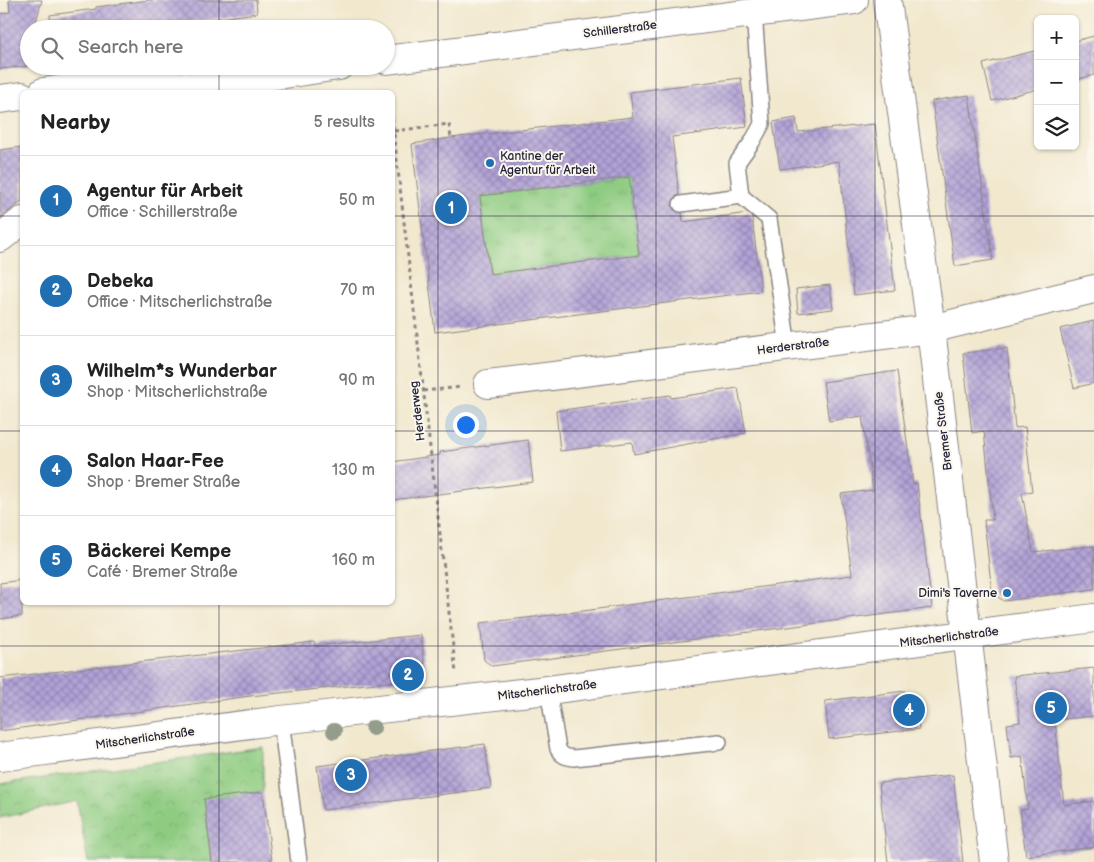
<!DOCTYPE html>
<html lang="en">
<head>
<meta charset="utf-8">
<style>
  :root { --surface:#fff; --page:#f2f2f2; --text:#222; --muted:#767676; --line:#e0e0e0; --accent:#1f6fb2 }
  body { margin:0; font-family:"Balsamiq Sans",sans-serif; background:var(--page); color:var(--text) }
  .controls { position:absolute; right:15px; top:15px; display:grid; overflow:hidden; border-radius:8px; box-shadow:0 1px 4px #0004 }
  .controls button { width:45px; height:45px; display:grid; place-items:center; padding:0; border:0; border-bottom:1px solid var(--line); background:var(--surface); color:var(--text); font:25px sans-serif }
  .you { position:absolute; left:465px; top:424px; width:18px; height:18px; margin:-12px; border:4px solid #fff; border-radius:50%; background:#1a73e8; box-shadow:0 0 0 8px #1a73e833 }
  .badge { display:grid; place-items:center; width:32px; height:32px; border-radius:50%; background:var(--accent); color:#fff; font-size:16px; font-weight:700 }
  .pin { position:absolute; translate:-50% -50%; border:2px solid #fff; box-shadow:0 1px 5px #0006 }
  .list { margin:0; padding:0; list-style:none }
  h2 { display:flex; justify-content:space-between; align-items:center; height:65px; margin:0; padding:0 20px; font-size:21px }
  h2 small { font-size:16px; font-weight:400; color:var(--muted) }
  .list li { display:grid; grid-template-columns:32px 1fr auto; gap:15px; align-items:center; box-sizing:border-box; height:90px; padding:0 20px; border-top:1px solid var(--line) }
  .list b { display:block; font-size:19px; white-space:nowrap }
  .list p { margin:0; font-size:16px; white-space:nowrap; color:var(--muted) }
  .list em { font-size:16px; font-style:normal; color:var(--muted) }
  .icon { flex:none; width:28px; height:28px; fill:none; stroke:currentColor; stroke-width:2; stroke-linecap:round; stroke-linejoin:round }
  .map { position:relative; flex:none; width:1094px; height:862px; overflow:hidden }
  .search { position:absolute; background:var(--surface); box-shadow:0 1px 4px #0004; left:20px; top:20px; width:375px; height:55px; display:flex; align-items:center; gap:12px; box-sizing:border-box; padding:0 18px; border-radius:28px; color:var(--muted); font-size:19px }
  .panel { position:absolute; background:var(--surface); box-shadow:0 1px 4px #0004; left:20px; top:90px; width:375px; height:515px; border-radius:8px }
  .map>svg:first-child { display:block }
</style>
</head>
<body>
<div class="map">
<svg width="1094" height="862" viewBox="0 0 1094 862">
  <defs>
    <pattern id="grass-tufts" width="24" height="20" patternUnits="userSpaceOnUse" patternTransform="scale(1.25)"><rect width="24" height="20" fill="#8fcc82"/><path d="M3 7l-1-3M5 7V3M7 7l1-3M15 17l-1-3M17 17v-4M19 17l1-3" fill="none" stroke="#7baf71"/></pattern>
    <pattern id="park-crowns" width="20" height="18" patternUnits="userSpaceOnUse" patternTransform="scale(1.25)"><rect width="20" height="18" fill="#8fcc82"/><path d="M2 6a3 3 0 1 1 6 0M12 15a3 3 0 1 1 6 0" fill="none" stroke="#7baf71"/></pattern>
    <pattern id="building-cross-hatch" width="8" height="8" patternUnits="userSpaceOnUse" patternTransform="scale(1.25)"><rect width="8" height="8" fill="#b2a2d7"/><path d="M0 0l8 8M0 8l8-8" fill="none" stroke="#9084b0"/></pattern>
  </defs>
  <rect width="100%" height="100%" fill="#fbf7ec"/>
  <filter id="ink" filterUnits="userSpaceOnUse"><feTurbulence type="fractalNoise" baseFrequency=".02" numOctaves="2"/><feDisplacementMap in="SourceGraphic" scale="10" xChannelSelector="R" yChannelSelector="G"/><feConvolveMatrix kernelMatrix="1 2 1 2 8 2 1 2 1" color-interpolation-filters="sRGB"/></filter>
  <filter id="wash" filterUnits="userSpaceOnUse"><feTurbulence type="fractalNoise" baseFrequency=".0096" numOctaves="4" result="noise"/><feDisplacementMap in="SourceGraphic" scale="20" xChannelSelector="R" yChannelSelector="G"/><feGaussianBlur stdDeviation="1.12" result="paint"/><feColorMatrix in="noise" values="0 0 0 0 0 0 0 0 0 0 0 0 0 0 0 0 0 1.4 0 .05"/><feComposite in="paint" operator="in"/></filter>
  <g filter="url(#wash)">
    <rect width="100%" height="100%" fill="#f1e8ce"/>
    <path fill="url(#grass-tufts)" stroke="#58775e" d="M 629,177 L 639,255 L 490,274 L 480,196 Z"/>
    <path fill="url(#park-crowns)" stroke="#58775e" d="M 263,747 L 263,792 L 205,800 L 212,862 L 88,862 L 77,801 L 0,818 L 0,784 Z"/>
    <g id="blocks">
      <g fill="url(#building-cross-hatch)" fill-rule="evenodd">
        <path d="M 9,0 L 42,0 L 34,29 L 29,29 L 29,66 L 0,69 L 0,14 L 10,12 Z"/>
        <path d="M 150,0 L 256,0 L 257,13 L 168,25 L 169,29 L 51,29 L 50,15 L 96,9 L 96,7 Z"/>
        <path d="M 1094,36 L 1094,75 L 1075,80 L 1075,41 Z"/>
        <path d="M 1038,50 L 1038,89 L 992,101 L 983,64 Z"/>
        <path d="M 741,78 L 747,127 L 672,137 L 679,195 L 675,197 L 672,205 L 674,210 L 682,213 L 683,222 L 748,213 L 752,217 L 761,291 L 435,332 L 412,144 L 451,138 L 633,117 L 630,92 ZM 629,177 L 639,255 L 490,274 L 480,196 Z"/>
        <path d="M 969,95 L 993,260 L 955,266 L 932,101 Z"/>
        <path d="M 796,118 L 798,132 L 875,124 L 895,290 L 854,295 L 839,161 L 780,169 L 773,122 Z"/>
        <path d="M 22,147 L 22,201 L 0,218 L 0,150 Z"/>
        <path d="M 830,285 L 833,309 L 798,313 L 796,289 Z"/>
        <path d="M 1094,321 L 1094,383 L 1074,388 L 1060,329 Z"/>
        <path d="M 1007,348 L 1015,428 L 1025,427 L 1032,491 L 1022,493 L 1033,552 L 1094,546 L 1094,589 L 1004,601 L 992,593 L 984,520 L 993,520 L 984,431 L 972,433 L 963,353 Z"/>
        <path d="M 897,371 L 913,484 L 917,483 L 932,608 L 492,666 L 484,660 L 480,623 L 553,615 L 852,575 L 841,494 L 873,490 L 862,416 L 829,421 L 823,382 Z"/>
        <path d="M 738,388 L 746,433 L 634,454 L 632,442 L 560,451 L 556,411 L 670,395 L 671,398 Z"/>
        <path d="M 528,440 L 533,482 L 392,500 L 392,462 L 440,455 L 440,452 Z"/>
        <path d="M 22,580 L 22,616 L 0,619 L 0,583 Z"/>
        <path d="M 421,635 L 426,678 L 250,696 L 0,731 L 0,678 L 314,642 L 315,646 Z"/>
        <path d="M 1094,668 L 1094,716 L 1055,720 L 1064,805 L 1094,801 L 1094,847 L 1026,856 L 1020,810 L 1028,809 L 1022,756 L 1011,758 L 1007,724 L 1020,722 L 1014,676 Z"/>
        <path d="M 905,691 L 906,701 L 916,700 L 919,729 L 829,739 L 825,701 Z"/>
        <path d="M 485,744 L 491,788 L 323,810 L 317,766 Z"/>
        <path d="M 953,775 L 963,862 L 888,862 L 879,783 Z"/>
        <path d="M 263,792 L 272,862 L 212,862 L 204,799 Z"/>
      </g>
    </g>
  </g>
  <g filter="url(#ink)">
    <use href="#blocks" fill-opacity="0" stroke="#8a8584" stroke-width="1"/>
    <g fill="none" stroke-linecap="round" stroke-linejoin="round">
      <g stroke="#8a8584" stroke-width="18">
        <g id="lane">
          <path d="M 754,12 L 762,124 L 752,142 L 737,163 L 741,196 L 769,219 L 788,346"/>
          <path d="M 681,204 L 741,196"/>
          <path d="M 548,690 L 558,749 C 562,756 566,757 574,758 L 719,742"/>
          <path d="M 281,720 L 299,862"/>
        </g>
      </g>
      <g stroke="#8a8584" stroke-width="30">
        <g id="street">
          <path d="M 887,0 L 931,329 L 994,862"/>
          <path d="M 386,60 L 854,0"/>
          <path d="M 43,92 L 124,80 L 195,87 L 339,66"/>
          <path d="M 0,99 L 22,96"/>
          <path d="M 0,238 L 22,221"/>
          <path d="M 488,384 L 931,329 L 1094,289"/>
          <path d="M 0,757 L 281,720 L 548,690 L 1094,618"/>
        </g>
      </g>
      <g stroke="#8a8584" stroke-width="3" stroke-dasharray="4 4" stroke-linecap="butt">
        <path d="M 392,118 L 456,673"/>
        <path d="M 394,131 L 449,124 L 451,138"/>
        <path d="M 423,391 L 462,387"/>
      </g>
      <use href="#lane" stroke="#fff" stroke-width="15"/>
      <use href="#street" stroke="#fff" stroke-width="28"/>
    </g>
    <g fill="#949c8b">
      <circle cx="373" cy="728" r="8"/>
      <circle cx="334" cy="731" r="8"/>
    </g>
  </g>
  <path fill="none" stroke="#22223b" stroke-width="1" stroke-opacity="0.55" d="M 219,0 L 219,29M 438,0 L 438,862M 656,0 L 656,862M 875,0 L 875,862M 219,66 L 219,92M 0,216 L 22,216M 392,216 L 1094,216M 0,431 L 22,431M 392,431 L 1094,431M 219,602 L 219,862M 0,646 L 1094,646"/>
  <g fill="#1f6fb2" stroke="#fbf7ec" stroke-width="2">
    <circle cx="490" cy="163" r="5"/>
    <circle cx="1007" cy="593" r="5"/>
  </g>
  <g text-anchor="middle" stroke-width="4" stroke-linejoin="round" paint-order="stroke">
    <g font-size="12" fill="#22223b" stroke="#fbf7ec">
      <text transform="translate(620 29) rotate(-7)" y="4">Schillerstraße</text>
      <text transform="translate(793 346) rotate(-7)" y="4">Herderstraße</text>
      <text transform="translate(417 411) rotate(-97)" y="4">Herderweg</text>
      <text transform="translate(943 431) rotate(-97)" y="4">Bremer Straße</text>
      <text transform="translate(949 637) rotate(-7)" y="4">Mitscherlichstraße</text>
      <text transform="translate(547 690) rotate(-7)" y="4">Mitscherlichstraße</text>
      <text transform="translate(145 738) rotate(-8)" y="4">Mitscherlichstraße</text>
    </g>
    <g font-size="12" fill="#22223b" stroke="#fbf7ec" text-anchor="start">
      <text x="500" y="160">Kantine der<tspan x="500" dy="14">Agentur für Arbeit</tspan></text>
      <text x="997" y="597" text-anchor="end">Dimi's Taverne</text>
    </g>
  </g>
</svg>
<div class="controls">
<button>+</button>
<button>−</button>
<button><svg class="icon" aria-label="layers" viewBox="0 0 24 24"><path d="M12 4l9 5-9 5-9-5zM3 14l9 5 9-5"/></svg></button>
</div>
<div class="you"></div>
<div class="pin badge" style="left:451px;top:208px">1</div>
<div class="pin badge" style="left:408px;top:675px">2</div>
<div class="pin badge" style="left:351px;top:775px">3</div>
<div class="pin badge" style="left:909px;top:710px">4</div>
<div class="pin badge" style="left:1051px;top:708px">5</div>
<div class="search"><svg class="icon" aria-label="search" viewBox="0 0 24 24"><circle cx="10" cy="10" r="6"/><path d="M15 15l6 6"/></svg>Search here</div>
<section class="panel">
<h2>Nearby<small>5 results</small></h2>
<ul class="list">
<li><span class="badge">1</span><div><b>Agentur für Arbeit</b><p>Office · Schillerstraße</p></div><em>50 m</em></li>
<li><span class="badge">2</span><div><b>Debeka</b><p>Office · Mitscherlichstraße</p></div><em>70 m</em></li>
<li><span class="badge">3</span><div><b>Wilhelm*s Wunderbar</b><p>Shop · Mitscherlichstraße</p></div><em>90 m</em></li>
<li><span class="badge">4</span><div><b>Salon Haar-Fee</b><p>Shop · Bremer Straße</p></div><em>130 m</em></li>
<li><span class="badge">5</span><div><b>Bäckerei Kempe</b><p>Café · Bremer Straße</p></div><em>160 m</em></li>
</ul>
</section>
</div>
</body>
</html>
